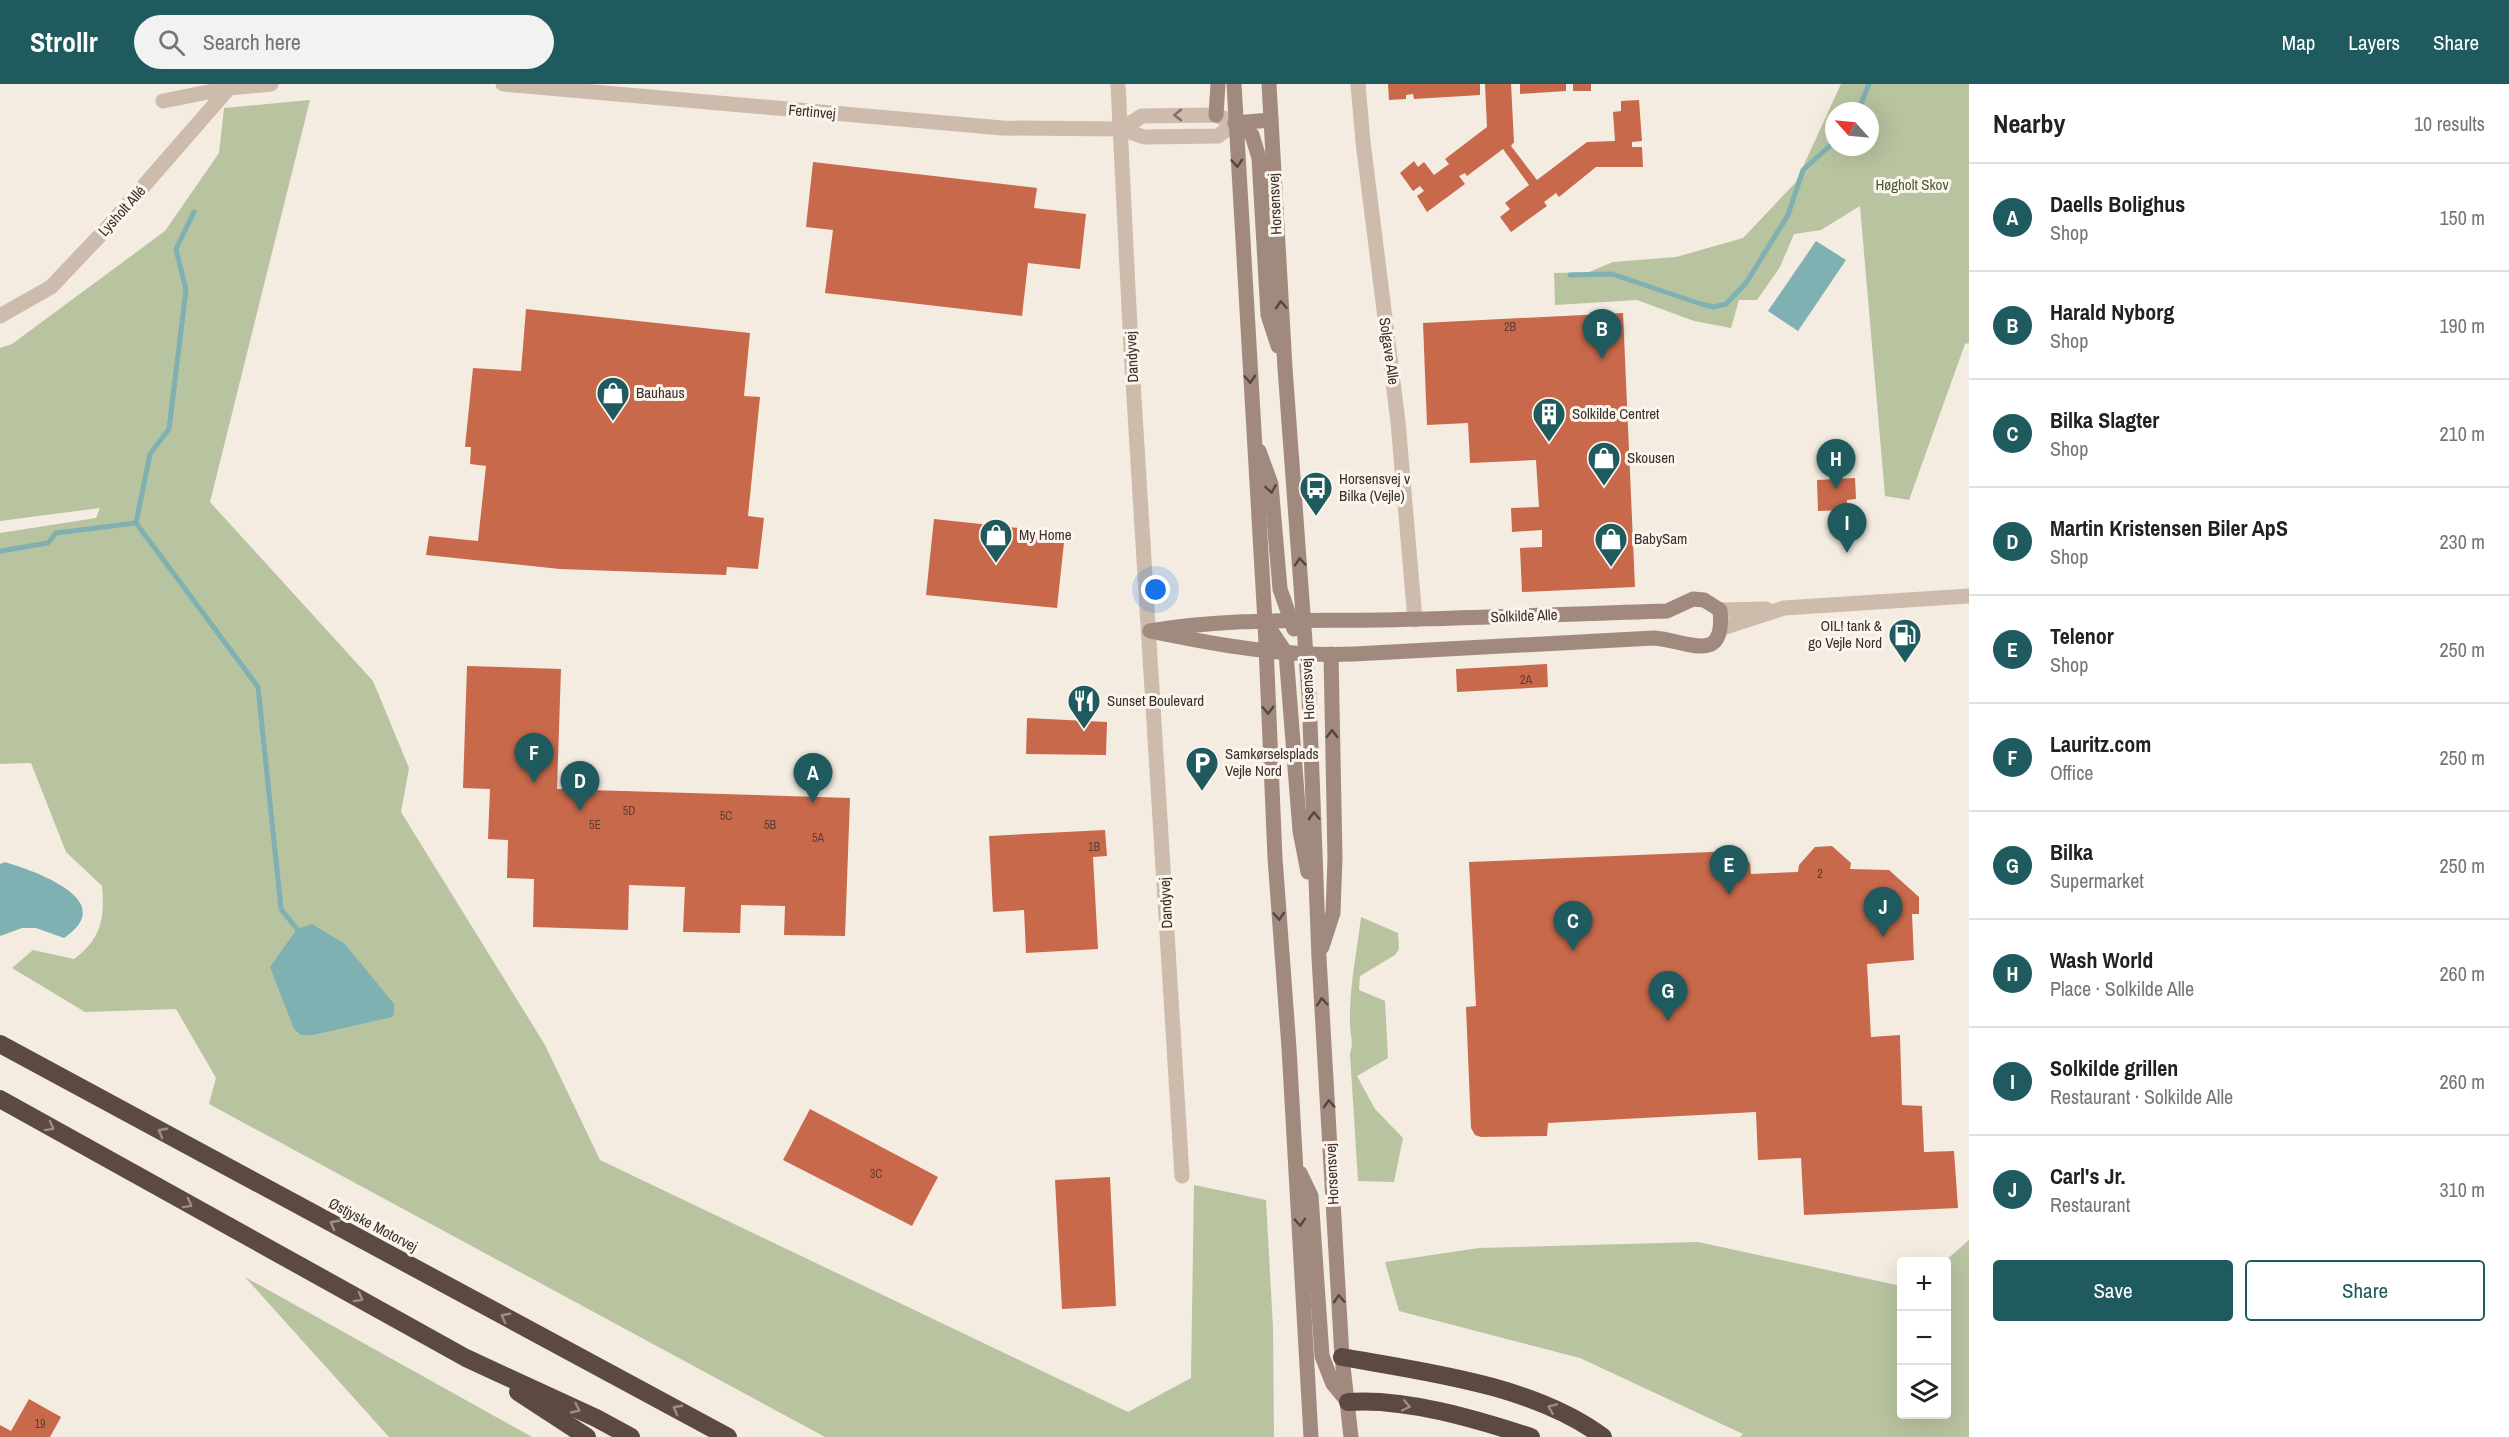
<!DOCTYPE html>
<html lang="en">
<head>
<meta charset="utf-8">
<style>
  :root { --surface:#fff; --page:#f2f2f2; --text:#202124; --muted:#757577; --line:#e0e0e0; --accent:#1f5a5e }
  body { margin:0; font-family:"Archivo Narrow",sans-serif; background:var(--page); color:var(--text) }
  .controls { position:absolute; right:18px; bottom:18px; display:grid; overflow:hidden; border-radius:6px; box-shadow:0 6px 24px #0002 }
  .controls button { width:54px; height:54px; display:grid; place-items:center; padding:0; border:0; border-bottom:2px solid var(--line); background:var(--surface); color:var(--text); font:30px sans-serif }
  .compass { position:absolute; left:1825px; top:18px; width:54px; height:54px; border-radius:50%; background:var(--surface); box-shadow:0 6px 24px #0002; rotate:297deg }
  .you { position:absolute; left:1156px; top:506px; width:21px; height:21px; margin:-15px; border:4px solid #fff; border-radius:50%; background:#1a73e8; box-shadow:0 0 0 9px #1a73e833 }
  .badge { display:grid; place-items:center; width:39px; height:39px; border-radius:50%; background:var(--accent); color:#fff; font-size:20px; font-weight:700 }
  .pin { position:absolute; translate:-50% -50px; filter:drop-shadow(0 2px 3px #0008) }
  .pin::after { content:''; position:absolute; top:32px; width:21px; height:18px; background:inherit; clip-path:polygon(0 0,100% 0,50% 100%) }
  .list { margin:0; padding:0; list-style:none }
  h2 { display:flex; justify-content:space-between; align-items:center; height:78px; margin:0; padding:0 24px; font-size:26px }
  h2 small { font-size:20px; font-weight:400; color:var(--muted) }
  .list li { display:grid; grid-template-columns:39px 1fr auto; gap:18px; align-items:center; box-sizing:border-box; height:108px; padding:0 24px; border-top:2px solid var(--line) }
  .list b { display:block; font-size:22px; white-space:nowrap }
  .list p { margin:0; font-size:20px; white-space:nowrap; color:var(--muted) }
  .list em { font-size:20px; font-style:normal; color:var(--muted) }
  .actions { display:flex; gap:12px; padding:18px 24px }
  .actions a { flex:1; padding:14px 0; border:2px solid var(--accent); border-radius:6px; text-align:center; font-size:21px; color:var(--accent) }
  .actions .main { background:var(--accent); color:#fff }
  .icon { flex:none; width:33px; height:33px; fill:none; stroke:currentColor; stroke-width:2; stroke-linecap:round; stroke-linejoin:round }
  .map { position:relative; flex:none; width:1969px; height:1353px; overflow:hidden }
  header { display:flex; align-items:center; gap:36px; box-sizing:border-box; height:84px; padding:0 30px; background:var(--accent); color:#fff }
  header strong { font-size:28px }
  nav { display:flex; gap:33px; margin-inline-start:auto; font-size:21px }
  .search { width:420px; height:54px; background:var(--page); display:flex; align-items:center; gap:15px; box-sizing:border-box; padding:0 21px; border-radius:33px; color:var(--muted); font-size:22px }
  main { display:flex }
  aside { flex:1; background:var(--surface) }
  .map>svg:first-child { display:block }
</style>
</head>
<body>
<header>
<strong>Strollr</strong>
<div class="search"><svg class="icon" aria-label="search" viewBox="0 0 24 24"><circle cx="10" cy="10" r="6"/><path d="M15 15l6 6"/></svg>Search here</div>
<nav><a>Map</a><a>Layers</a><a>Share</a></nav>
</header>
<main>
<div class="map">
<svg width="1969" height="1353" viewBox="0 0 1969 1353">
  <rect width="100%" height="100%" fill="#f4ebe1"/>
  <g fill="#b8c4a0" fill-rule="evenodd">
    <path d="M 1841,0 L 1969,0 L 1969,259 L 1965,260 L 1909,416 L 1885,412 L 1860,122 L 1821,146 L 1794,150 L 1780,183 L 1757,216 L 1739,216 L 1731,244 L 1694,237 L 1637,216 L 1555,221 L 1554,189 L 1589,188 L 1613,178 L 1676,173 L 1743,154 L 1796,98 ZM 1834,27 L 1870,27 L 1870,63 L 1834,63 Z"/>
    <path d="M 310,16 L 210,418 L 373,597 L 409,684 L 401,728 L 545,961 L 600,1076 L 1128,1328 L 1191,1294 L 1194,1101 L 1266,1116 L 1273,1244 L 1274,1353 L 825,1353 L 209,1020 L 216,994 L 176,925 L 85,928 L 12,884 L 33,866 L 74,875 C 101,855 105,835 102,802 L 66,768 L 31,679 L 0,680 L 0,449 L 96,434 L 100,424 L 0,437 L 0,264 L 12,260 L 165,147 L 219,69 L 224,24 Z"/>
    <path d="M 1361,833 L 1398,849 L 1399,865 L 1395,871 L 1360,892 L 1359,906 L 1385,917 L 1388,974 L 1357,992 L 1375,1025 L 1403,1054 L 1394,1098 L 1358,1097 L 1350,970 C 1354,955 1350,953 1350,939 C 1349,905 1357,867 1361,833 Z"/>
    <path d="M 1969,1156 L 1969,1353 L 1740,1353 L 1743,1350 L 1580,1274 L 1399,1227 L 1385,1178 L 1479,1164 L 1698,1158 L 1901,1202 L 1902,1330 L 1946,1330 L 1945,1177 Z"/>
    <path d="M 245,1193 L 532,1353 L 389,1353 Z"/>
  </g>
  <g fill="#7fb0b2">
    <path d="M 1816,157 L 1846,176 L 1798,247 L 1768,227 Z"/>
    <path d="M 5,778 C 34,787 121,816 64,854 L 36,844 L 22,844 L 0,852 L 0,780 Z"/>
    <path d="M 312,840 L 345,860 L 394,920 L 394,930 L 392,933 L 313,951 L 301,951 L 294,945 L 270,883 L 297,845 Z"/>
  </g>
  <g fill="none" stroke-linecap="round" stroke-linejoin="round">
    <g stroke="#7fb0b2" stroke-width="5">
      <path d="M 1858,27 L 1869,0"/>
      <path d="M 194,128 L 176,165 L 186,206 L 169,345 L 150,370 L 136,439 L 258,603 L 281,825 L 297,845"/>
      <path d="M 1570,191 L 1612,190 L 1701,220 L 1714,223 L 1726,220 L 1746,199 L 1788,131 L 1803,86 L 1834,58"/>
      <path d="M 0,467 L 48,459 L 56,449 L 136,439"/>
    </g>
  </g>
  <g fill="#c8694b">
    <path d="M 1388,0 L 1480,0 L 1480,11 L 1414,15 L 1413,10 L 1406,11 L 1406,15 L 1389,16 Z"/>
    <path d="M 1485,0 L 1511,0 L 1514,58 L 1511,62 L 1537,96 L 1587,58 L 1615,57 L 1613,28 L 1621,27 L 1621,17 L 1639,16 L 1642,57 L 1632,58 L 1632,63 L 1642,63 L 1643,83 L 1596,83 L 1559,113 L 1556,109 L 1544,118 L 1547,122 L 1511,148 L 1500,133 L 1510,125 L 1505,119 L 1529,101 L 1503,65 L 1467,92 L 1465,89 L 1459,92 L 1465,100 L 1427,128 L 1417,112 L 1424,107 L 1420,102 L 1413,107 L 1400,89 L 1414,77 L 1418,83 L 1424,78 L 1434,91 L 1449,80 L 1445,75 L 1487,43 Z"/>
    <path d="M 1520,0 L 1566,0 L 1566,7 L 1520,10 Z"/>
    <rect x="1573" y="0" width="18" height="7"/>
    <path d="M 813,78 L 1037,104 L 1034,124 L 1086,130 L 1080,185 L 1028,179 L 1022,232 L 825,209 L 833,146 L 806,143 Z"/>
    <path d="M 526,225 L 750,249 L 744,312 L 760,313 L 748,432 L 764,434 L 758,485 L 727,483 L 726,491 L 560,485 L 426,471 L 429,452 L 478,457 L 486,382 L 470,380 L 471,363 L 465,363 L 473,284 L 521,287 Z"/>
    <path d="M 1623,229 L 1635,503 L 1522,508 L 1520,464 L 1542,463 L 1542,446 L 1512,448 L 1511,424 L 1539,423 L 1536,376 L 1470,379 L 1468,339 L 1427,341 L 1423,239 Z"/>
    <path d="M 1855,394 L 1856,415 L 1847,416 L 1847,426 L 1818,427 L 1817,396 Z"/>
    <path d="M 934,435 L 1065,449 L 1057,524 L 926,511 Z"/>
    <path d="M 1547,580 L 1548,603 L 1457,608 L 1456,585 Z"/>
    <path d="M 467,582 L 561,585 L 557,705 L 850,714 L 845,852 L 784,851 L 785,822 L 741,821 L 740,849 L 683,848 L 685,803 L 629,801 L 628,846 L 533,843 L 534,795 L 507,794 L 508,756 L 488,755 L 490,705 L 463,704 Z"/>
    <path d="M 1027,634 L 1107,638 L 1106,671 L 1026,670 Z"/>
    <path d="M 1105,746 L 1107,772 L 1093,773 L 1098,865 L 1026,869 L 1024,826 L 993,828 L 989,752 Z"/>
    <path d="M 1832,762 L 1851,779 L 1850,785 L 1889,786 L 1919,813 L 1919,830 L 1912,830 L 1914,876 L 1867,880 L 1871,953 L 1900,951 L 1902,1021 L 1922,1022 L 1924,1068 L 1954,1067 L 1958,1124 L 1804,1131 L 1801,1074 L 1758,1076 L 1756,1028 L 1548,1039 L 1547,1052 L 1481,1053 L 1475,1051 L 1471,1044 L 1466,923 L 1476,922 L 1469,778 L 1735,767 L 1750,779 L 1751,790 L 1798,788 L 1799,781 L 1815,763 Z"/>
    <path d="M 810,1025 L 938,1093 L 912,1142 L 783,1076 Z"/>
    <path d="M 1110,1093 L 1116,1222 L 1062,1225 L 1055,1096 Z"/>
    <path d="M 29,1315 L 61,1333 L 50,1353 L 0,1353 L 0,1341 L 11,1347 Z"/>
  </g>
  <g fill="none" stroke-linecap="round" stroke-linejoin="round">
    <g stroke="#cdbbac" stroke-width="15">
      <path d="M 503,0 L 1002,44 L 1121,45 L 1144,53 L 1218,52 L 1235,39 L 1216,31 L 1142,32 L 1121,45"/>
      <path d="M 1118,0 L 1131,265 L 1182,1092"/>
      <path d="M 1358,0 L 1363,58 L 1398,338 L 1415,536"/>
      <path d="M 163,17 L 229,4 L 271,0"/>
      <path d="M 0,232 L 51,203 L 107,144 L 229,4"/>
      <path d="M 1720,526 L 1766,525"/>
      <path d="M 1722,544 L 1784,524 L 1969,512"/>
    </g>
    <g stroke="#a18a7d" stroke-width="15">
      <path d="M 1234,0 L 1265,538 L 1275,774 L 1289,964 L 1311,1353"/>
      <path d="M 1269,0 L 1285,284 L 1309,612 L 1319,874 L 1342,1273 L 1351,1353"/>
      <path d="M 1216,31 L 1218,0"/>
      <path d="M 1235,39 L 1252,51 L 1259,74 L 1268,231 L 1278,262"/>
      <path d="M 1235,39 L 1271,36"/>
      <path d="M 1259,367 L 1271,400 L 1280,505 L 1294,545"/>
      <path d="M 1693,515 L 1704,516 L 1720,526 C 1726,583 1686,556 1654,554 L 1354,570 C 1284,573 1217,561 1150,547 C 1226,534 1303,537 1381,536 C 1476,534 1571,530 1667,527 Z"/>
      <path d="M 1265,538 L 1286,569 L 1300,747 L 1308,788"/>
      <path d="M 1322,863 L 1333,829 L 1335,774 L 1331,570"/>
      <path d="M 1300,1089 L 1311,1112 L 1322,1272 L 1333,1300 L 1348,1318"/>
    </g>
    <g stroke="#5c4a42" stroke-width="18">
      <path d="M 0,960 L 728,1353"/>
      <path d="M 0,1015 L 466,1274 L 596,1334 L 631,1353"/>
      <path d="M 1342,1273 C 1426,1288 1534,1301 1603,1353"/>
      <path d="M 518,1308 L 587,1353"/>
      <path d="M 1348,1318 C 1406,1314 1476,1335 1531,1353"/>
    </g>
  </g>
  <defs><path id="oneway-chevron" d="M-2-3.5L2.5 0L-2 3.5" fill="none" stroke-width="1.6" stroke-linecap="round" stroke-linejoin="round" transform="scale(1.5)"/></defs>
  <use stroke="#7d6f65" href="#oneway-chevron" transform="translate(1178 31) rotate(179)"/>
  <g stroke="#544640">
    <use href="#oneway-chevron" transform="translate(1237 79) rotate(87)"/>
    <use href="#oneway-chevron" transform="translate(1281 221) rotate(-93)"/>
    <use href="#oneway-chevron" transform="translate(1250 295) rotate(87)"/>
    <use href="#oneway-chevron" transform="translate(1271 405) rotate(81)"/>
    <use href="#oneway-chevron" transform="translate(1300 478) rotate(-94)"/>
    <use href="#oneway-chevron" transform="translate(1268 626) rotate(88)"/>
    <use href="#oneway-chevron" transform="translate(1332 650) rotate(-91)"/>
    <use href="#oneway-chevron" transform="translate(1314 732) rotate(-92)"/>
    <use href="#oneway-chevron" transform="translate(1279 832) rotate(86)"/>
    <use href="#oneway-chevron" transform="translate(1322 918) rotate(-95)"/>
    <use href="#oneway-chevron" transform="translate(1329 1020) rotate(-93)"/>
    <use href="#oneway-chevron" transform="translate(1300 1138) rotate(86)"/>
    <use href="#oneway-chevron" transform="translate(1339 1215) rotate(-93)"/>
  </g>
  <g stroke="#9c8e87">
    <use href="#oneway-chevron" transform="translate(50 1043) rotate(29)"/>
    <use href="#oneway-chevron" transform="translate(162 1048) rotate(-152)"/>
    <use href="#oneway-chevron" transform="translate(188 1120) rotate(29)"/>
    <use href="#oneway-chevron" transform="translate(334 1140) rotate(-152)"/>
    <use href="#oneway-chevron" transform="translate(359 1214) rotate(29)"/>
    <use href="#oneway-chevron" transform="translate(505 1233) rotate(-152)"/>
    <use href="#oneway-chevron" transform="translate(1406 1322) rotate(12)"/>
    <use href="#oneway-chevron" transform="translate(1552 1324) rotate(-157)"/>
    <use href="#oneway-chevron" transform="translate(576 1325) rotate(25)"/>
    <use href="#oneway-chevron" transform="translate(677 1325) rotate(-152)"/>
  </g>
  <defs>
    <g id="shop-pin" transform="scale(1.725)"><path d="M0 17L-7.5 6A9.5 9.5 0 1 1 7.5 6Z" fill="#1f5a5e" stroke="#fbf5ee"/><path d="M-5-2.5h2.3a2.7 3.5 0 0 1 5.4 0H5L5.5 6h-11ZM-1.5-2.5h3a1.5 2.3 0 0 0-3 0Z" fill="#fff"/></g>
    <g id="building-pin" transform="scale(1.725)"><path d="M0 17L-7.5 6A9.5 9.5 0 1 1 7.5 6Z" fill="#1f5a5e" stroke="#fbf5ee"/><path d="M-4-6H4V6H1V3H-1V6H-4ZM-2.5-4.3h1.7v1.8h-1.7ZM.8-4.3h1.7v1.8H.8ZM-2.5-1h1.7V.8h-1.7ZM.8-1h1.7V.8H.8Z" fill="#fff"/></g>
    <g id="bus-pin" transform="scale(1.725)"><path d="M0 17L-7.5 6A9.5 9.5 0 1 1 7.5 6Z" fill="#1f5a5e" stroke="#fbf5ee"/><path d="M-5-6H5V4H4V6H2V4H-2V6H-4V4H-5ZM-3.5-4V0h7V-4ZM-3.5 1.2v1.5H-2V1.2ZM2 1.2v1.5H3.5V1.2Z" fill="#fff"/></g>
    <g id="fuel-pin" transform="scale(1.725)"><path d="M0 17L-7.5 6A9.5 9.5 0 1 1 7.5 6Z" fill="#1f5a5e" stroke="#fbf5ee"/><path d="M-5.5-6h7V0h2V4h1.3V-2.5L3-4.5l.8-.8L6-3V5H2.5V1h-1V6h-7ZM-4.2-4.7v3.2H.2V-4.7Z" fill="#fff"/></g>
    <g id="restaurant-pin" transform="scale(1.725)"><path d="M0 17L-7.5 6A9.5 9.5 0 1 1 7.5 6Z" fill="#1f5a5e" stroke="#fbf5ee"/><path d="M-5-6h1v4h1v-4h1v4h1v-4h1v5L-1.5 .5V6h-2V.5L-5-1ZM5-6V6H3V1.5H1.5Q1.5-4 5-6Z" fill="#fff"/></g>
    <g id="parking-pin" transform="scale(1.725)"><path d="M0 17L-7.5 6A9.5 9.5 0 1 1 7.5 6Z" fill="#1f5a5e" stroke="#fbf5ee"/><path d="M-3.5-5.5H1a3.5 3.5 0 0 1 0 7H-1V5.5H-3.5ZM-1-3.4V-.6H.8a1.4 1.4 0 0 0 0-2.8Z" fill="#fff"/></g>
  </defs>
  <g fill-rule="evenodd">
    <use href="#shop-pin" x="613" y="309"/>
    <use href="#building-pin" x="1549" y="330"/>
    <use href="#shop-pin" x="1604" y="374"/>
    <use href="#bus-pin" x="1316" y="404"/>
    <use href="#shop-pin" x="996" y="451"/>
    <use href="#shop-pin" x="1611" y="455"/>
    <use href="#fuel-pin" x="1905" y="551"/>
    <use href="#restaurant-pin" x="1084" y="617"/>
    <use href="#parking-pin" x="1202" y="679"/>
  </g>
  <g text-anchor="middle" stroke-width="6" stroke-linejoin="round" paint-order="stroke">
    <g font-size="12" fill="#5e3e33">
      <text x="1510" y="247">2B</text>
      <text x="1526" y="600">2A</text>
      <text x="629" y="731">5D</text>
      <text x="726" y="736">5C</text>
      <text x="595" y="745">5E</text>
      <text x="770" y="745">5B</text>
      <text x="818" y="758">5A</text>
      <text x="1094" y="767">1B</text>
      <text x="1820" y="794">2</text>
      <text x="876" y="1094">3C</text>
      <text x="40" y="1344">19</text>
    </g>
    <g font-size="15" fill="#3b302b" stroke="#fbf5ee">
      <text transform="translate(812 28) rotate(5)" y="5">Fertinvej</text>
      <text transform="translate(1275 120) rotate(-93)" y="5">Horsensvej</text>
      <text transform="translate(122 127) rotate(-48)" y="5">Lysholt Allé</text>
      <text transform="translate(1389 267) rotate(82)" y="5">Solgave Alle</text>
      <text transform="translate(1132 273) rotate(-93)" y="5">Dandyvej</text>
      <text transform="translate(1524 532) rotate(-2)" y="5">Solkilde Alle</text>
      <text transform="translate(1308 605) rotate(-93)" y="5">Horsensvej</text>
      <text transform="translate(1166 819) rotate(-93)" y="5">Dandyvej</text>
      <text transform="translate(1332 1090) rotate(-93)" y="5">Horsensvej</text>
      <text transform="translate(373 1141) rotate(28)" y="5">Østjyske Motorvej</text>
    </g>
    <g font-size="15" fill="#4a5a2e" stroke="#fbf5ee">
      <text x="1912" y="106">Høgholt Skov</text>
    </g>
    <g font-size="15" fill="#3b302b" stroke="#fbf5ee" text-anchor="start">
      <text x="636" y="314">Bauhaus</text>
      <text x="1572" y="335">Solkilde Centret</text>
      <text x="1627" y="379">Skousen</text>
      <text x="1339" y="400">Horsensvej v<tspan x="1339" dy="17">Bilka (Vejle)</tspan></text>
      <text x="1019" y="456">My Home</text>
      <text x="1634" y="460">BabySam</text>
      <text x="1882" y="547" text-anchor="end">OIL! tank &amp;<tspan x="1882" dy="17">go Vejle Nord</tspan></text>
      <text x="1107" y="622">Sunset Boulevard</text>
      <text x="1225" y="675">Samkørselsplads<tspan x="1225" dy="17">Vejle Nord</tspan></text>
    </g>
  </g>
</svg>
<div class="controls">
<button>+</button>
<button>−</button>
<button><svg class="icon" aria-label="layers" viewBox="0 0 24 24"><path d="M12 4l9 5-9 5-9-5zM3 14l9 5 9-5"/></svg></button>
</div>
<svg class="compass" viewBox="-18 -18 36 36"><path d="M0-13l5 13h-10z" fill="#e53935"/><path d="M0 13l5-13h-10z" fill="#757577"/></svg>
<div class="you"></div>
<div class="pin badge" style="left:813px;top:719px">A</div>
<div class="pin badge" style="left:1602px;top:275px">B</div>
<div class="pin badge" style="left:1573px;top:867px">C</div>
<div class="pin badge" style="left:580px;top:727px">D</div>
<div class="pin badge" style="left:1729px;top:811px">E</div>
<div class="pin badge" style="left:534px;top:699px">F</div>
<div class="pin badge" style="left:1668px;top:937px">G</div>
<div class="pin badge" style="left:1836px;top:405px">H</div>
<div class="pin badge" style="left:1847px;top:469px">I</div>
<div class="pin badge" style="left:1883px;top:853px">J</div>
</div>
<aside>
<h2>Nearby<small>10 results</small></h2>
<ul class="list">
<li><span class="badge">A</span><div><b>Daells Bolighus</b><p>Shop</p></div><em>150 m</em></li>
<li><span class="badge">B</span><div><b>Harald Nyborg</b><p>Shop</p></div><em>190 m</em></li>
<li><span class="badge">C</span><div><b>Bilka Slagter</b><p>Shop</p></div><em>210 m</em></li>
<li><span class="badge">D</span><div><b>Martin Kristensen Biler ApS</b><p>Shop</p></div><em>230 m</em></li>
<li><span class="badge">E</span><div><b>Telenor</b><p>Shop</p></div><em>250 m</em></li>
<li><span class="badge">F</span><div><b>Lauritz.com</b><p>Office</p></div><em>250 m</em></li>
<li><span class="badge">G</span><div><b>Bilka</b><p>Supermarket</p></div><em>250 m</em></li>
<li><span class="badge">H</span><div><b>Wash World</b><p>Place · Solkilde Alle</p></div><em>260 m</em></li>
<li><span class="badge">I</span><div><b>Solkilde grillen</b><p>Restaurant · Solkilde Alle</p></div><em>260 m</em></li>
<li><span class="badge">J</span><div><b>Carl's Jr.</b><p>Restaurant</p></div><em>310 m</em></li>
</ul>
<div class="actions"><a class="main">Save</a><a>Share</a></div>
</aside>
</main>
</body>
</html>
